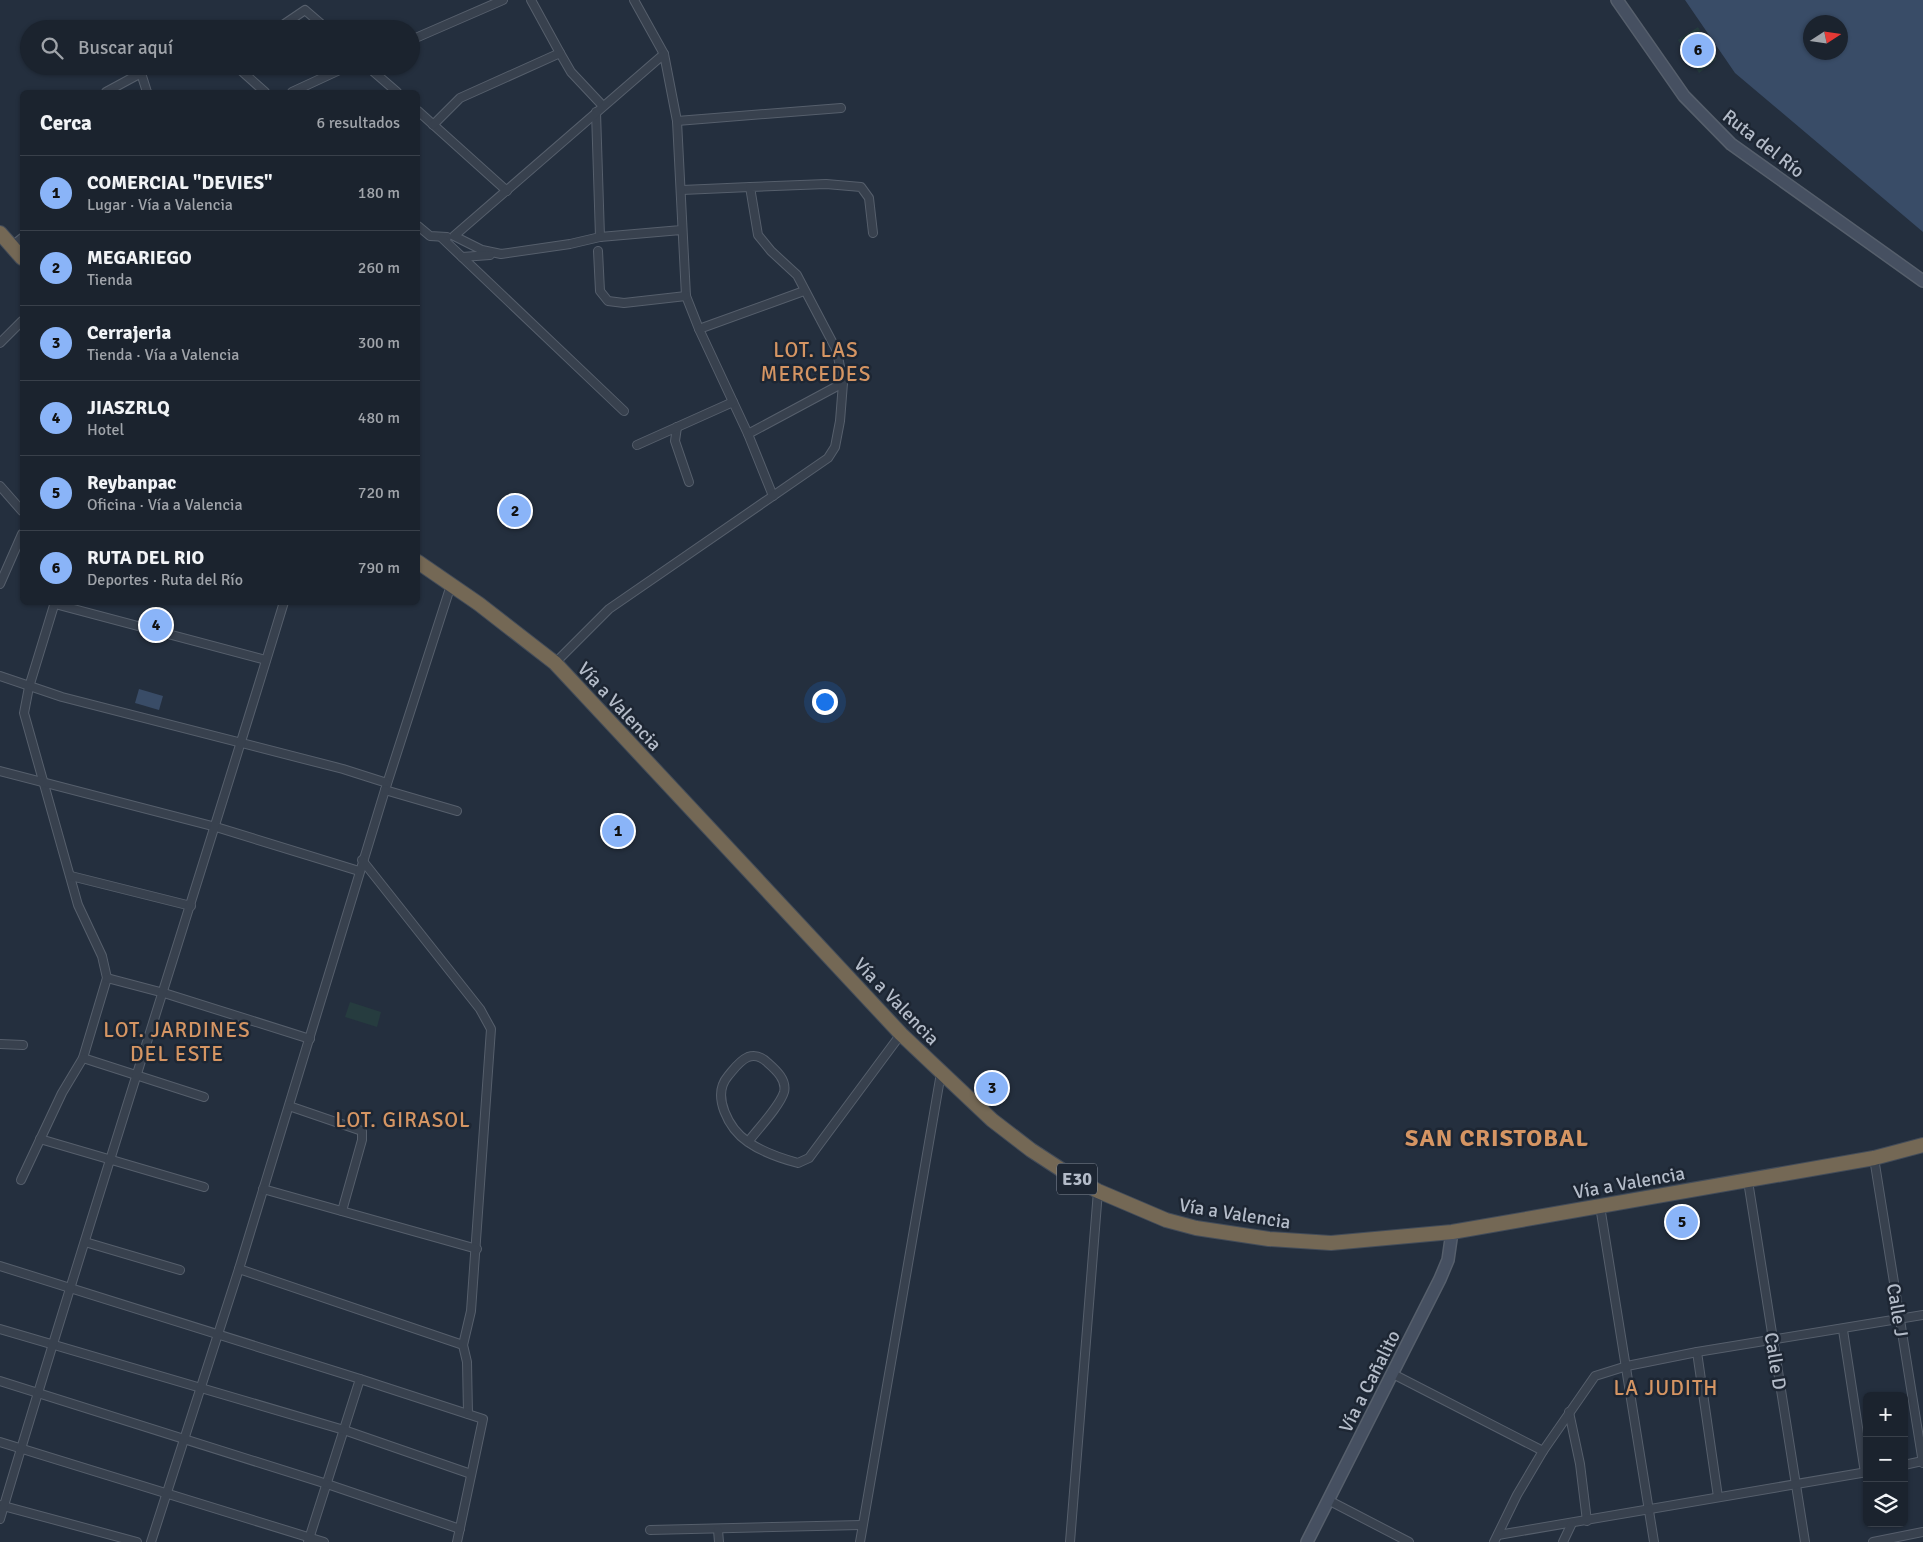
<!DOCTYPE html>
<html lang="es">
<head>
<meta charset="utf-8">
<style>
  :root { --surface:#1b232e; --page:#282f3a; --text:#f1f3f6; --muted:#a0a4aa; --line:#39404a; --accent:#8ab4f8 }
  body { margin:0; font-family:Signika,sans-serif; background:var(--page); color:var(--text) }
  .controls { position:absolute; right:15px; bottom:15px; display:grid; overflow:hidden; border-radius:8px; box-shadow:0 1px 4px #0004 }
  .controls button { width:45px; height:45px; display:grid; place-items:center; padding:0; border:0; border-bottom:1px solid var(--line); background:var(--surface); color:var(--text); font:25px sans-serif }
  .compass { position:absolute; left:1803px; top:15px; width:45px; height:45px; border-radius:50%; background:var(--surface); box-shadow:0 1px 4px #0004; rotate:78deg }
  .you { position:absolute; left:824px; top:701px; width:18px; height:18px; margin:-12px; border:4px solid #fff; border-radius:50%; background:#1a73e8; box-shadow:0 0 0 8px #1a73e833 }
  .badge { display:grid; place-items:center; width:32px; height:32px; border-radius:50%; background:var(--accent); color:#111; font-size:16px; font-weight:700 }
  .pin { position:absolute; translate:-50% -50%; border:2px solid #fff; box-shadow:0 1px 5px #0006 }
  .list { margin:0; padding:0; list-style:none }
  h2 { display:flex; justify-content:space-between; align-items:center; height:65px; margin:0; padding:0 20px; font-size:21px }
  h2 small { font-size:16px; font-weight:400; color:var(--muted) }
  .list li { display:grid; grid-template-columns:32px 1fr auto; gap:15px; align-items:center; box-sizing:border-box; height:75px; padding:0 20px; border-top:1px solid var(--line) }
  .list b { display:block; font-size:19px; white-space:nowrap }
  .list p { margin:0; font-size:16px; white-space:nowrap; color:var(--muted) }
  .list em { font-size:16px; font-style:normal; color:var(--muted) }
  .icon { flex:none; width:28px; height:28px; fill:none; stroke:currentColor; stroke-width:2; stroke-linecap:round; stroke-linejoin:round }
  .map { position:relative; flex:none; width:1923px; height:1542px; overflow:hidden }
  .search { position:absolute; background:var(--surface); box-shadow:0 1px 4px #0004; left:20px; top:20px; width:400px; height:55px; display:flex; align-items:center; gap:12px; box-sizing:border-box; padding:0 18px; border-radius:28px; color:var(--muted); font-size:19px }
  .panel { position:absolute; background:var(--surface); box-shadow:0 1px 4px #0004; left:20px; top:90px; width:400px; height:515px; border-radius:8px }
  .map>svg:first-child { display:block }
</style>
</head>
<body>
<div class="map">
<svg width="1923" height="1542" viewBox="0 0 1923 1542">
  <rect width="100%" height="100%" fill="#242f3e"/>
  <g fill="#263c3f">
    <path d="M 1698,27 L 1717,59 L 1699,73 L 1678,40 Z"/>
    <path d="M 350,1002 L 381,1012 L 377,1027 L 345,1017 Z"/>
  </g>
  <g fill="#394c67" fill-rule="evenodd">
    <path d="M 1685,0 L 1923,0 L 1923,232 L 1735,73 ZM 1840,22 L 1840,52 L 1810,52 L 1810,22 Z"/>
    <path d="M 139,689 L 163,696 L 159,710 L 135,703 Z"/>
  </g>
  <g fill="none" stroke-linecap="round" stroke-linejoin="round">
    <g stroke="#565f6c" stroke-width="10">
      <g id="street">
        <path d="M 634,0 L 664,54"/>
        <path d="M 277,29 L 305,10 L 327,29"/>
        <path d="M 411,40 L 503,0"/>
        <path d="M 560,53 L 571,72 L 602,105"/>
        <path d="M 236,66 L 265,92"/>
        <path d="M 367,66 L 397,92"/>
        <path d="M 141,73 L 147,92"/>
        <path d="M 106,92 L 141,73 L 140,66"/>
        <path d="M 292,92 L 348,66"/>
        <path d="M 418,111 L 507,191"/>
        <path d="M 596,112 L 600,237"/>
        <path d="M 677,121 L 841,108"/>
        <path d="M 433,125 L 460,98 L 560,53 L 531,0"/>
        <path d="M 682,190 L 750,187"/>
        <path d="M 418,226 L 430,236 L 447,237"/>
        <path d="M 681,230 L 600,237 L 570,244 L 501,254 L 482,250 L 454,236 L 664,54 L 677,121 L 686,296 L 699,329"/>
        <path d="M 442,238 L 624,411"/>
        <path d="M 12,246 L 22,238"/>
        <path d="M 598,251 L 600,291 L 608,301 L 624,303 L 686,296"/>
        <path d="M 462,257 L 490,255"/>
        <path d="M 0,343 L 22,321"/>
        <path d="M 677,427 L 675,441 L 689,482"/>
        <path d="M 748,434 L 699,329 L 804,291"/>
        <path d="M 637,445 L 733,402"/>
        <path d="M 0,486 L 22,511"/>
        <path d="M 773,496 L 748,434 L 843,383"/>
        <path d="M 0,584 L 22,534"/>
        <path d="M 451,585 L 385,790 L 457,811"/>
        <path d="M 55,602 L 29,687 L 24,713 L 78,905 L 102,956 L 107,978 L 83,1058"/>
        <path d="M 55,604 L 266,660"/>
        <path d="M 555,663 L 609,609 L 828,458 L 835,447 L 840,421 L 843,383 L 837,351 L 797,275 L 771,251 L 758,235 L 750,187 L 826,184 L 861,187 L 869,198 L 873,233"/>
        <path d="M 0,676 L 62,697 L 343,769 L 387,783"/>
        <path d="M 0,771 L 216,827 L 359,871"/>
        <path d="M 385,790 L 239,1269 L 463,1345"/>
        <path d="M 362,860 L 480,1009 L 491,1029 L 471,1311 L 463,1345 L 467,1362 L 468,1414"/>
        <path d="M 71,876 L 191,906"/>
        <path d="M 107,978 L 164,993 L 310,1039"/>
        <path d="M 0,1044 L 23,1045"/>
        <path d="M 289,1106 L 362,1131 L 362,1140 L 342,1211"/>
        <path d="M 40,1139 L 204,1187"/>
        <path d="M 748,1142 C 757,1130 780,1106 784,1092 C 787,1080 776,1070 768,1063 C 762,1057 756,1054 748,1057 C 739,1061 734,1069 728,1076 C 711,1096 729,1129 748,1142 C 761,1151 783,1159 798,1163 L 809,1158 L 901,1034"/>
        <path d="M 1874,1158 L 1923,1463"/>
        <path d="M 21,1180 L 62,1093 L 83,1058 L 204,1097"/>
        <path d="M 1748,1181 L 1805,1542"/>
        <path d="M 263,1189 L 477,1249"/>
        <path d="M 1600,1206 L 1654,1542"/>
        <path d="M 85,1242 L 180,1270"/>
        <path d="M 0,1266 L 360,1379 L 308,1542"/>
        <path d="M 0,1329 L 344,1430 L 471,1474"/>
        <path d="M 1843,1330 L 1865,1473"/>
        <path d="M 1697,1352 L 1718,1497"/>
        <path d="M 1393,1374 L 1543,1451"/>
        <path d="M 360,1379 L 483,1419 L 457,1542"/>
        <path d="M 0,1381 L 327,1484 L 460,1529"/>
        <path d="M 1569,1412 L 1580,1464 L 1587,1521"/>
        <path d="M 0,1442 L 324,1542"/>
        <path d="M 1904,1465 L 1923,1461"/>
        <path d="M 1328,1500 L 1409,1542"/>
        <path d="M 0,1505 L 137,1542"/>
        <path d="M 0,1519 C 91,1212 191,908 284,602"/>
        <path d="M 650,1530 L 861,1525"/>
        <path d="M 718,1530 L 719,1542"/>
        <path d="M 1498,1535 L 1867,1472"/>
        <path d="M 151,1542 L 239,1269"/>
        <path d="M 860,1542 L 941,1073"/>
        <path d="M 1070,1542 L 1098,1191"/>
        <path d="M 1494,1542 L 1517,1495 L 1543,1451 L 1595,1376 L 1627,1366 L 1697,1352 L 1923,1315"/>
        <path d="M 1563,1542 L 1572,1523"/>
        <path d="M 1873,1542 L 1923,1532"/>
      </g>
    </g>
    <g stroke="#565f6c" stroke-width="14">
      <g id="secondary">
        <path d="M 1617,0 L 1684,96 L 1731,144 L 1923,281"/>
        <path d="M 1307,1542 L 1440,1279 L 1448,1260 L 1452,1232"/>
      </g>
    </g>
    <g stroke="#434c59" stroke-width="16">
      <g id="highway">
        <path d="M 0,233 L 22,258"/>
        <path d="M 418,562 L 479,604 L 555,663 L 901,1034 L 992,1120 L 1031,1150 L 1074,1178 L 1098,1191 L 1166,1220 L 1196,1228 L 1269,1239 L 1331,1243 L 1452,1232 L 1874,1158 L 1923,1145"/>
      </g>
    </g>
    <use href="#street" stroke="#38414e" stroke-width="8"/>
    <use href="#secondary" stroke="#465061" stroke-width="11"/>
    <use href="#highway" stroke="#746855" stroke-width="14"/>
  </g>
  <g text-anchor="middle" stroke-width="5" stroke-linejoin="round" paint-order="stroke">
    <rect fill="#1d2633" stroke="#878f9c" stroke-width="1" x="1057" y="1163.5" width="40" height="31" rx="4"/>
    <g font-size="18" font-weight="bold" fill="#b4bcc9">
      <text x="1077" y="1185">E30</text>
    </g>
    <g font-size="19" fill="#b4bcc9" stroke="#1d2633">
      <text transform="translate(1764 143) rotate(38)" y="7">Ruta del Río</text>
      <text transform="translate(620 706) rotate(47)" y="7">Vía a Valencia</text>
      <text transform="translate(897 1001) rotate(46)" y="7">Vía a Valencia</text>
      <text transform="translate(1629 1182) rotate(-10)" y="7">Vía a Valencia</text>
      <text transform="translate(1235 1213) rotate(9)" y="7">Vía a Valencia</text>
      <text transform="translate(1898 1310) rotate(81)" y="7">Calle J</text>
      <text transform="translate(1776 1361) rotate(81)" y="7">Calle D</text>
      <text transform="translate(1369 1381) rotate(-63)" y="7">Vía a Cañalito</text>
    </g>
    <g font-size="21" letter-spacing="1" fill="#d59563" stroke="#1d2633">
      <text x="816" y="357">LOT. LAS<tspan x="816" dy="24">MERCEDES</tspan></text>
      <text x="177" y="1037">LOT. JARDINES<tspan x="177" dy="24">DEL ESTE</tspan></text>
      <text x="403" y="1127">LOT. GIRASOL</text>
      <text x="1666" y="1395">LA JUDITH</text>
    </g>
    <g font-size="24" font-weight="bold" letter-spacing="1" fill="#d59563" stroke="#1d2633">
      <text x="1497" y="1146">SAN CRISTOBAL</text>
    </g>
  </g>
</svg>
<div class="controls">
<button>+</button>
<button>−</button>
<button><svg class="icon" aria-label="layers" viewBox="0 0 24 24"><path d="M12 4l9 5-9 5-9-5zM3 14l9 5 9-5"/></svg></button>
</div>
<svg class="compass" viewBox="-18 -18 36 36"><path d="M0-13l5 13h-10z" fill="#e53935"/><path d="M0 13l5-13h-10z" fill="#a0a4aa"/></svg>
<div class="you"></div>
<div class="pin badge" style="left:618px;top:831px">1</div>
<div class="pin badge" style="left:515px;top:511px">2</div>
<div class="pin badge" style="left:992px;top:1088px">3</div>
<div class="pin badge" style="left:156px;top:625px">4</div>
<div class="pin badge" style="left:1682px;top:1222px">5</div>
<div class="pin badge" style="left:1698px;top:50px">6</div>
<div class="search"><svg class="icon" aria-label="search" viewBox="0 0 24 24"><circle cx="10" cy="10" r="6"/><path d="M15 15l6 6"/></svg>Buscar aquí</div>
<section class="panel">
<h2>Cerca<small>6 resultados</small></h2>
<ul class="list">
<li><span class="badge">1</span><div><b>COMERCIAL &quot;DEVIES&quot;</b><p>Lugar · Vía a Valencia</p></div><em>180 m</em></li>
<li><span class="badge">2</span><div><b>MEGARIEGO</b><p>Tienda</p></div><em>260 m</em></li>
<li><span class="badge">3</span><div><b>Cerrajeria</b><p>Tienda · Vía a Valencia</p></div><em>300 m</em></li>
<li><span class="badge">4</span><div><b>JIASZRLQ</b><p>Hotel</p></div><em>480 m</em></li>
<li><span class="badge">5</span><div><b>Reybanpac</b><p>Oficina · Vía a Valencia</p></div><em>720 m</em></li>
<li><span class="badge">6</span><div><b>RUTA DEL RIO</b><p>Deportes · Ruta del Río</p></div><em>790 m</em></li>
</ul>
</section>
</div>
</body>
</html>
